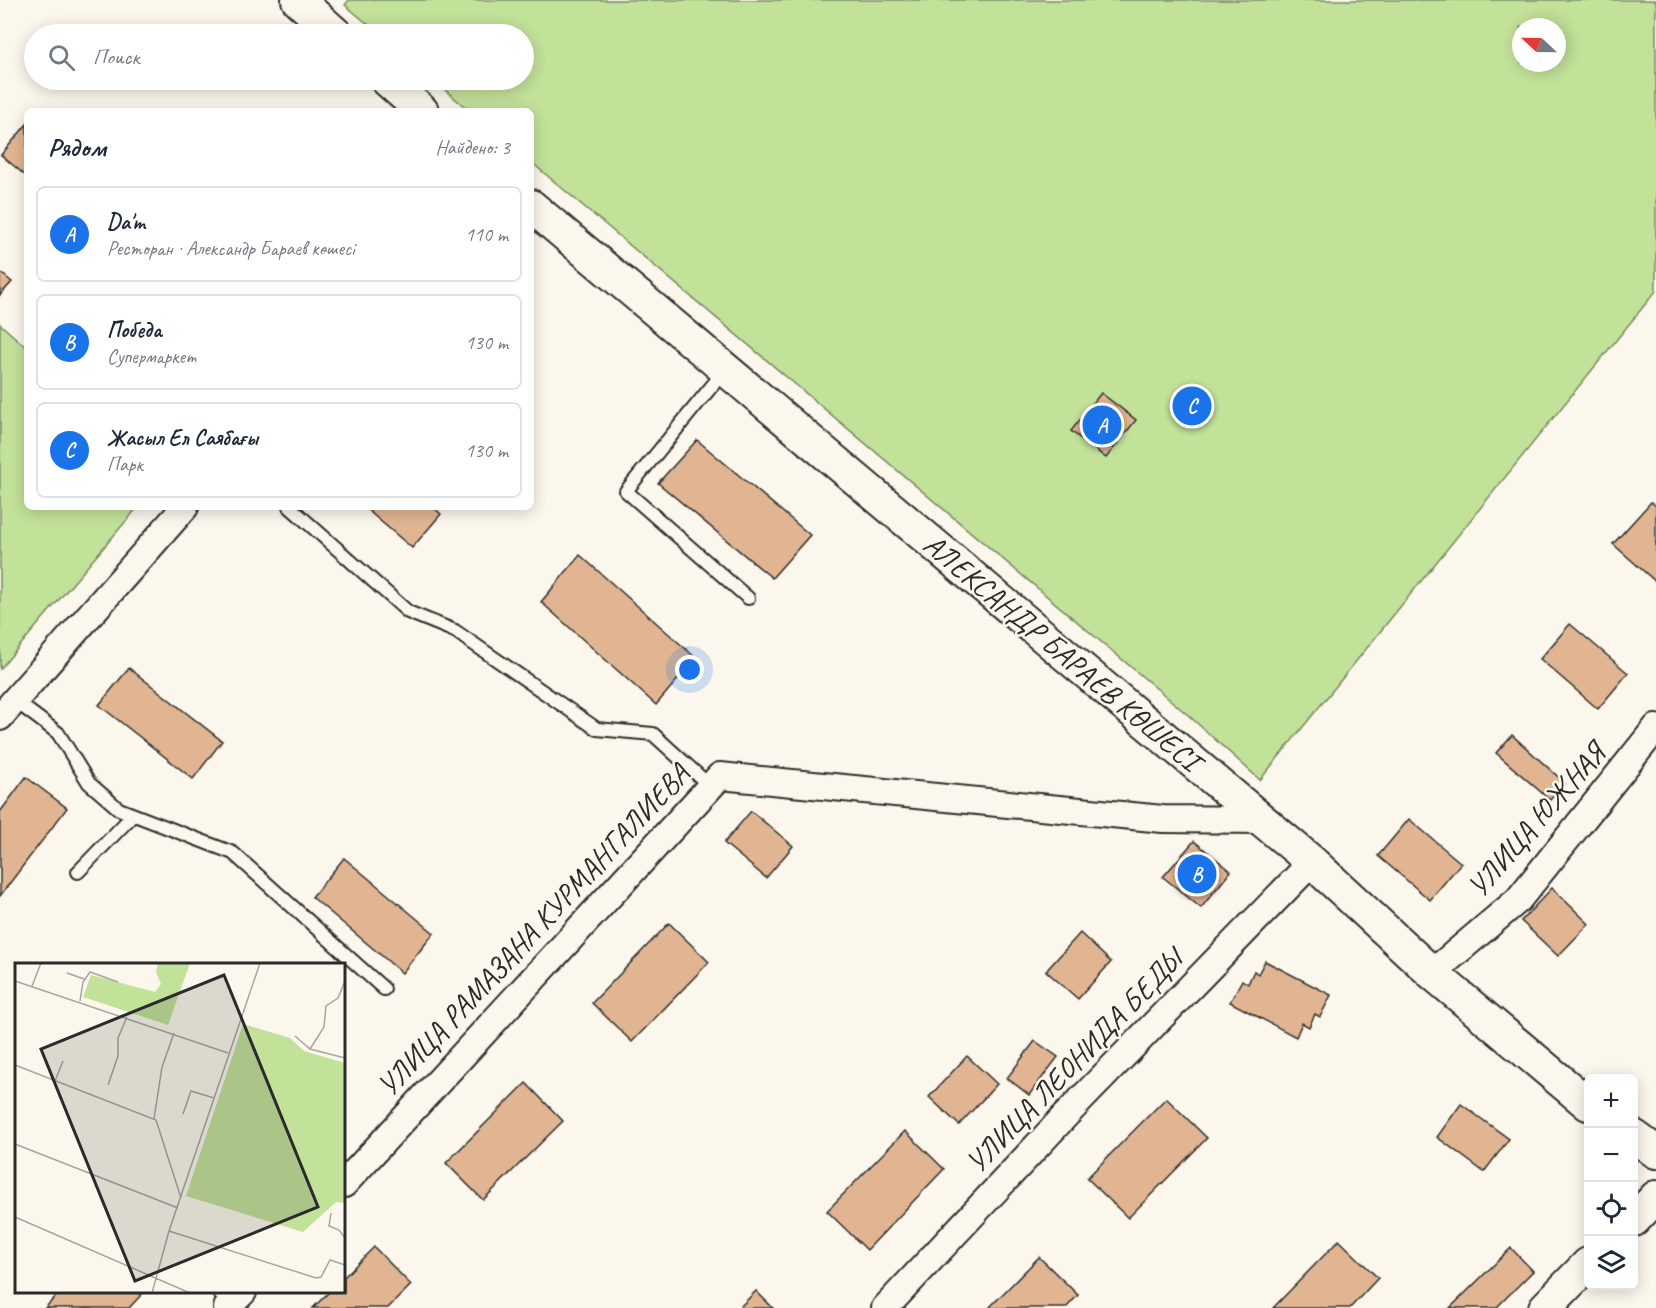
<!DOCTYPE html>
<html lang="ru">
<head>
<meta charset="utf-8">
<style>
  :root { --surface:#fff; --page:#f6f6f7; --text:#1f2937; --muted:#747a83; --line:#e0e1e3; --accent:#1a73e8 }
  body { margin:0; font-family:Caveat,sans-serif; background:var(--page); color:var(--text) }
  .controls { position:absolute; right:18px; bottom:18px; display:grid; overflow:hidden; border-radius:9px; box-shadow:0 3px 15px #0003 }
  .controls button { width:54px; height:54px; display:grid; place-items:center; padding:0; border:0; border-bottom:2px solid var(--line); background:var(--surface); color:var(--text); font:30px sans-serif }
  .compass { position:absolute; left:1512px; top:18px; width:54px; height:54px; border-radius:50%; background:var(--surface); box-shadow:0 3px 15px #0003; rotate:292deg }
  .you { position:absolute; left:690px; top:670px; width:21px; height:21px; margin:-15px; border:4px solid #fff; border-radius:50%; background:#1a73e8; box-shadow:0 0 0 9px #1a73e833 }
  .badge { display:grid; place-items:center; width:39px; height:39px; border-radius:50%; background:var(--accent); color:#fff; font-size:20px; font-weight:700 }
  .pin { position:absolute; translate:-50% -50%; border:3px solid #fff; box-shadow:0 2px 6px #0006 }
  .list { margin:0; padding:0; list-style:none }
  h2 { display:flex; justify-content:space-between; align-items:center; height:78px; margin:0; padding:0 24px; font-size:26px }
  h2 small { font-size:20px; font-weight:400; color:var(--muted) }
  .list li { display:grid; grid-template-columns:39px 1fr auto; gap:18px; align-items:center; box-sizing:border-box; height:96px; margin:0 12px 12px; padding:0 12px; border:2px solid var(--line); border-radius:9px }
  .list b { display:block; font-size:22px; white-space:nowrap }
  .list p { margin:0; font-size:20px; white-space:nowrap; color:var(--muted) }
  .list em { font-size:20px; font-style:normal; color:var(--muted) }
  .icon { flex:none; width:33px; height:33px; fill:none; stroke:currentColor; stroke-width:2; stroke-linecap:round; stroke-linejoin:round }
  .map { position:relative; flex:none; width:1656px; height:1308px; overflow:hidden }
  .search { position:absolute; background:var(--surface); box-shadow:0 3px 15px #0003; left:24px; top:24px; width:510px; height:66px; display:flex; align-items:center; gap:15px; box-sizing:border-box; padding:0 21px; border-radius:33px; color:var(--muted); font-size:22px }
  .panel { position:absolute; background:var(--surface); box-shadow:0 3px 15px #0003; left:24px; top:108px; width:510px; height:402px; border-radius:9px }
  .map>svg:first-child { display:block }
</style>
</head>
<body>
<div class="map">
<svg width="1656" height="1308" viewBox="0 0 1656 1308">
  <rect width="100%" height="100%" fill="#fbf7ec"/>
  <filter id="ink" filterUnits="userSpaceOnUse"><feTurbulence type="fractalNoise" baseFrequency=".0167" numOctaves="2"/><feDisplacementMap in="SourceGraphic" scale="12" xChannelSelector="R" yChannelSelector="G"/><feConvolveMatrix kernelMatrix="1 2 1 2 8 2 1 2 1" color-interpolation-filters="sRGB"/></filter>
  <g filter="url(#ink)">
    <g fill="#c2e199" stroke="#768662" stroke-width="1.5" fill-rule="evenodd">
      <path d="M 349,0 L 1656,0 L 1656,291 L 1260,780 L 1188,715 L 531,162 L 531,111 L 470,111 L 433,80 L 524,80 L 524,34 L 380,34 L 345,5 ZM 1521,27 L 1557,27 L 1557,63 L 1521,63 Z"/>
      <path d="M 0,324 L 27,348 L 27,507 L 138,507 L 0,669 Z"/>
    </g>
    <g fill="#e1b592" stroke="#2b2b2b" stroke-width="1.5">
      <path d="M 27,124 L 27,177 L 1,155 Z"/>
      <path d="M 0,272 L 12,282 L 0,295 Z"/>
      <path d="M 1101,393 L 1136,420 L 1106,458 L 1071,431 Z"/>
      <path d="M 697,440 L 810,535 L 772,578 L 658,483 Z"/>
      <path d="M 1651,502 L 1656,506 L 1656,582 L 1613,544 Z"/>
      <path d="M 364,507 L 433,507 L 441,514 L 412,548 Z"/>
      <path d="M 580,555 L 696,658 L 656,705 L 541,602 Z"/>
      <path d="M 1570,624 L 1628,673 L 1598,709 L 1540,659 Z"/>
      <path d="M 129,668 L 222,741 L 193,779 L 99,705 Z"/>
      <path d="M 1512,735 L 1565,783 L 1550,800 L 1496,753 Z"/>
      <path d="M 26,777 L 67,808 L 0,896 L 0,812 Z"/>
      <path d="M 751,811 L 793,846 L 766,878 L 724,843 Z"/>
      <path d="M 1409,819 L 1461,863 L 1430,900 L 1378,856 Z"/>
      <path d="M 1194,841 L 1231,871 L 1201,908 L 1163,877 Z"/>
      <path d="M 344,858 L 434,933 L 402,973 L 312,897 Z"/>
      <path d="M 1552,888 L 1589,924 L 1558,956 L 1521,921 Z"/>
      <path d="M 669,923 L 709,962 L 632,1042 L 592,1003 Z"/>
      <path d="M 1080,933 L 1111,962 L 1078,999 L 1046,971 Z"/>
      <path d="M 1265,961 L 1331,995 L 1320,1017 L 1315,1014 L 1309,1027 L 1302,1023 L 1296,1037 L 1230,1002 L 1242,980 L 1248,984 L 1254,971 L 1258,974 Z"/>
      <path d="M 1035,1041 L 1058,1057 L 1029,1095 L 1007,1078 Z"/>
      <path d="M 967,1056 L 997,1084 L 959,1125 L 929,1097 Z"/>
      <path d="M 526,1083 L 563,1121 L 483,1200 L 446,1163 Z"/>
      <path d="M 1166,1098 L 1207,1138 L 1128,1218 L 1087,1178 Z"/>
      <path d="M 1461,1104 L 1509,1139 L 1484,1172 L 1437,1137 Z"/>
      <path d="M 905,1131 L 944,1169 L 867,1250 L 827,1211 Z"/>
      <path d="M 1339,1240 L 1378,1278 L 1350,1308 L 1273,1308 Z"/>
      <path d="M 374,1247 L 411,1285 L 388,1308 L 313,1308 L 329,1292 L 344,1292 L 344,1277 Z"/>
      <path d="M 1511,1248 L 1533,1271 L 1496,1308 L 1450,1308 Z"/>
      <path d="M 1039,1257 L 1078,1295 L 1066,1308 L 989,1308 Z"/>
      <path d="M 756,1291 L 773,1308 L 739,1308 Z"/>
      <path d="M 60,1292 L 144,1292 L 129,1308 L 45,1308 Z"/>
    </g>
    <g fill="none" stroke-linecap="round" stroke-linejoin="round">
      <g stroke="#2b2b2b" stroke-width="16">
        <g id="service">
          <path d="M 725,370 L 626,491 L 748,598"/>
          <path d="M 290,507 L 408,612 L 455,631 L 597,729 L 653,734 L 711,787"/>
          <path d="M 14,700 L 58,733 L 89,783 L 119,809 L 233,853 L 384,989"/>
          <path d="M 78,872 L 133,815"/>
          <path d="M 218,1292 L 231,1304"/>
        </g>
      </g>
      <g stroke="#2b2b2b" stroke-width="30">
        <g id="minor">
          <path d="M 0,717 L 185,507"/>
          <path d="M 1432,973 L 1518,900 L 1656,728"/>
          <path d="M 344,1184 L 720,776 L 1163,819 L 1262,820"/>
          <path d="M 227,1308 L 243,1292"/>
          <path d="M 885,1308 L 1065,1116 L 1312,862"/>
        </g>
      </g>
      <g stroke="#2b2b2b" stroke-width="36">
        <g id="tertiary">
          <path d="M 298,0 L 336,34"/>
          <path d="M 387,80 L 422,111"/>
          <path d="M 531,206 L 1312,862 L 1432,973 L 1588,1104"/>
          <path d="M 1634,1136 L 1656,1152"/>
          <path d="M 1634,1220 L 1656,1197"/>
          <path d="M 1545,1308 L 1588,1264"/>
        </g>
      </g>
      <use href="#service" stroke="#fbf7ec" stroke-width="12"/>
      <use href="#minor" stroke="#fbf7ec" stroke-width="26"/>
      <use href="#tertiary" stroke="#fbf7ec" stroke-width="32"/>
    </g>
  </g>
  <g text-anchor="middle" stroke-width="5" stroke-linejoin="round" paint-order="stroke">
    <g font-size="30" fill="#2b2b2b" stroke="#fbf7ec">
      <text transform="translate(1062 652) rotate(40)" y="10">АЛЕКСАНДР БАРАЕВ КӨШЕСІ</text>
      <text transform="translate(1536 820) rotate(-49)" y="10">УЛИЦА ЮЖНАЯ</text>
      <text transform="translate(533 930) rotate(-47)" y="10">УЛИЦА РАМАЗАНА КУРМАНГАЛИЕВА</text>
      <text transform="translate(1074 1061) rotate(-46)" y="10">УЛИЦА ЛЕОНИДА БЕДЫ</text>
    </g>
  </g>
  <g transform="translate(15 963)">
    <rect width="330" height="330" fill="#fbf7ec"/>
    <path d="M 143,0 L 175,0 L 153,62 L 68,34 L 76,12 L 140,29 L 146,21 L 141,9 ZM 228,61 L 275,75 L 289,88 L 330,100 L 330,240 L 321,239 L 288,269 L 171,233 Z" fill="#c2e199"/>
    <path fill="none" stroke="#a8a59f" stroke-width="1.5" d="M 52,10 L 69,16M 0,18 L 213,90M 17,23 L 26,0M 65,38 L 68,19 L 75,9 L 103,19M 280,73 L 295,86 L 330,95M 295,86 L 309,64 L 311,43 L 323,35 L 330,18M 0,102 L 141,157 L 166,235M 40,118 L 48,98M 93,122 L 103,93 L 103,75 L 112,54M 168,151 L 176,128 L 199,135M 139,156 L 147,104 L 159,70M 0,181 L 163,245M 316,250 L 314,263 L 324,267 L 330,275M 0,254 L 175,330M 154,268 L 301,315 L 306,314 L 315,297 L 330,302M 137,330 L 154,268 L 245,0"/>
    <path fill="#2b2b2b" fill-opacity="0.15" stroke="#2b2b2b" stroke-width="3" d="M 209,12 L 303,244 L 120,318 L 26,86 Z"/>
    <rect width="330" height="330" fill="none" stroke="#2b2b2b" stroke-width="3"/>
  </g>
</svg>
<div class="controls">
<button>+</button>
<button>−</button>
<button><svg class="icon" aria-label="locate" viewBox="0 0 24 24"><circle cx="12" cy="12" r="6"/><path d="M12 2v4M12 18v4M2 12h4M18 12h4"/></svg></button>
<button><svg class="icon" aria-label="layers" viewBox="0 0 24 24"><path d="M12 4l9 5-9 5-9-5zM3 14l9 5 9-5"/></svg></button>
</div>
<svg class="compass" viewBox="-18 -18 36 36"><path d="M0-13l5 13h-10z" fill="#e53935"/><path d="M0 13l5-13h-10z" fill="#747a83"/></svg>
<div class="you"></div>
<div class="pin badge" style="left:1102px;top:425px">A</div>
<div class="pin badge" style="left:1197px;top:874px">B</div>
<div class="pin badge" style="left:1192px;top:406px">C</div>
<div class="search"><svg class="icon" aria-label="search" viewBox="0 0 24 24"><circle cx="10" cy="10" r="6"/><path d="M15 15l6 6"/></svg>Поиск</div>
<section class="panel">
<h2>Рядом<small>Найдено: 3</small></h2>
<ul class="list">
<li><span class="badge">A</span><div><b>Da'm</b><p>Ресторан · Александр Бараев көшесі</p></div><em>110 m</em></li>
<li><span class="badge">B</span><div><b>Победа</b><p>Супермаркет</p></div><em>130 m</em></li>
<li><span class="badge">C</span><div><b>Жасыл Ел Саябағы</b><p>Парк</p></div><em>130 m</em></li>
</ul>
</section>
</div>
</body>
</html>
